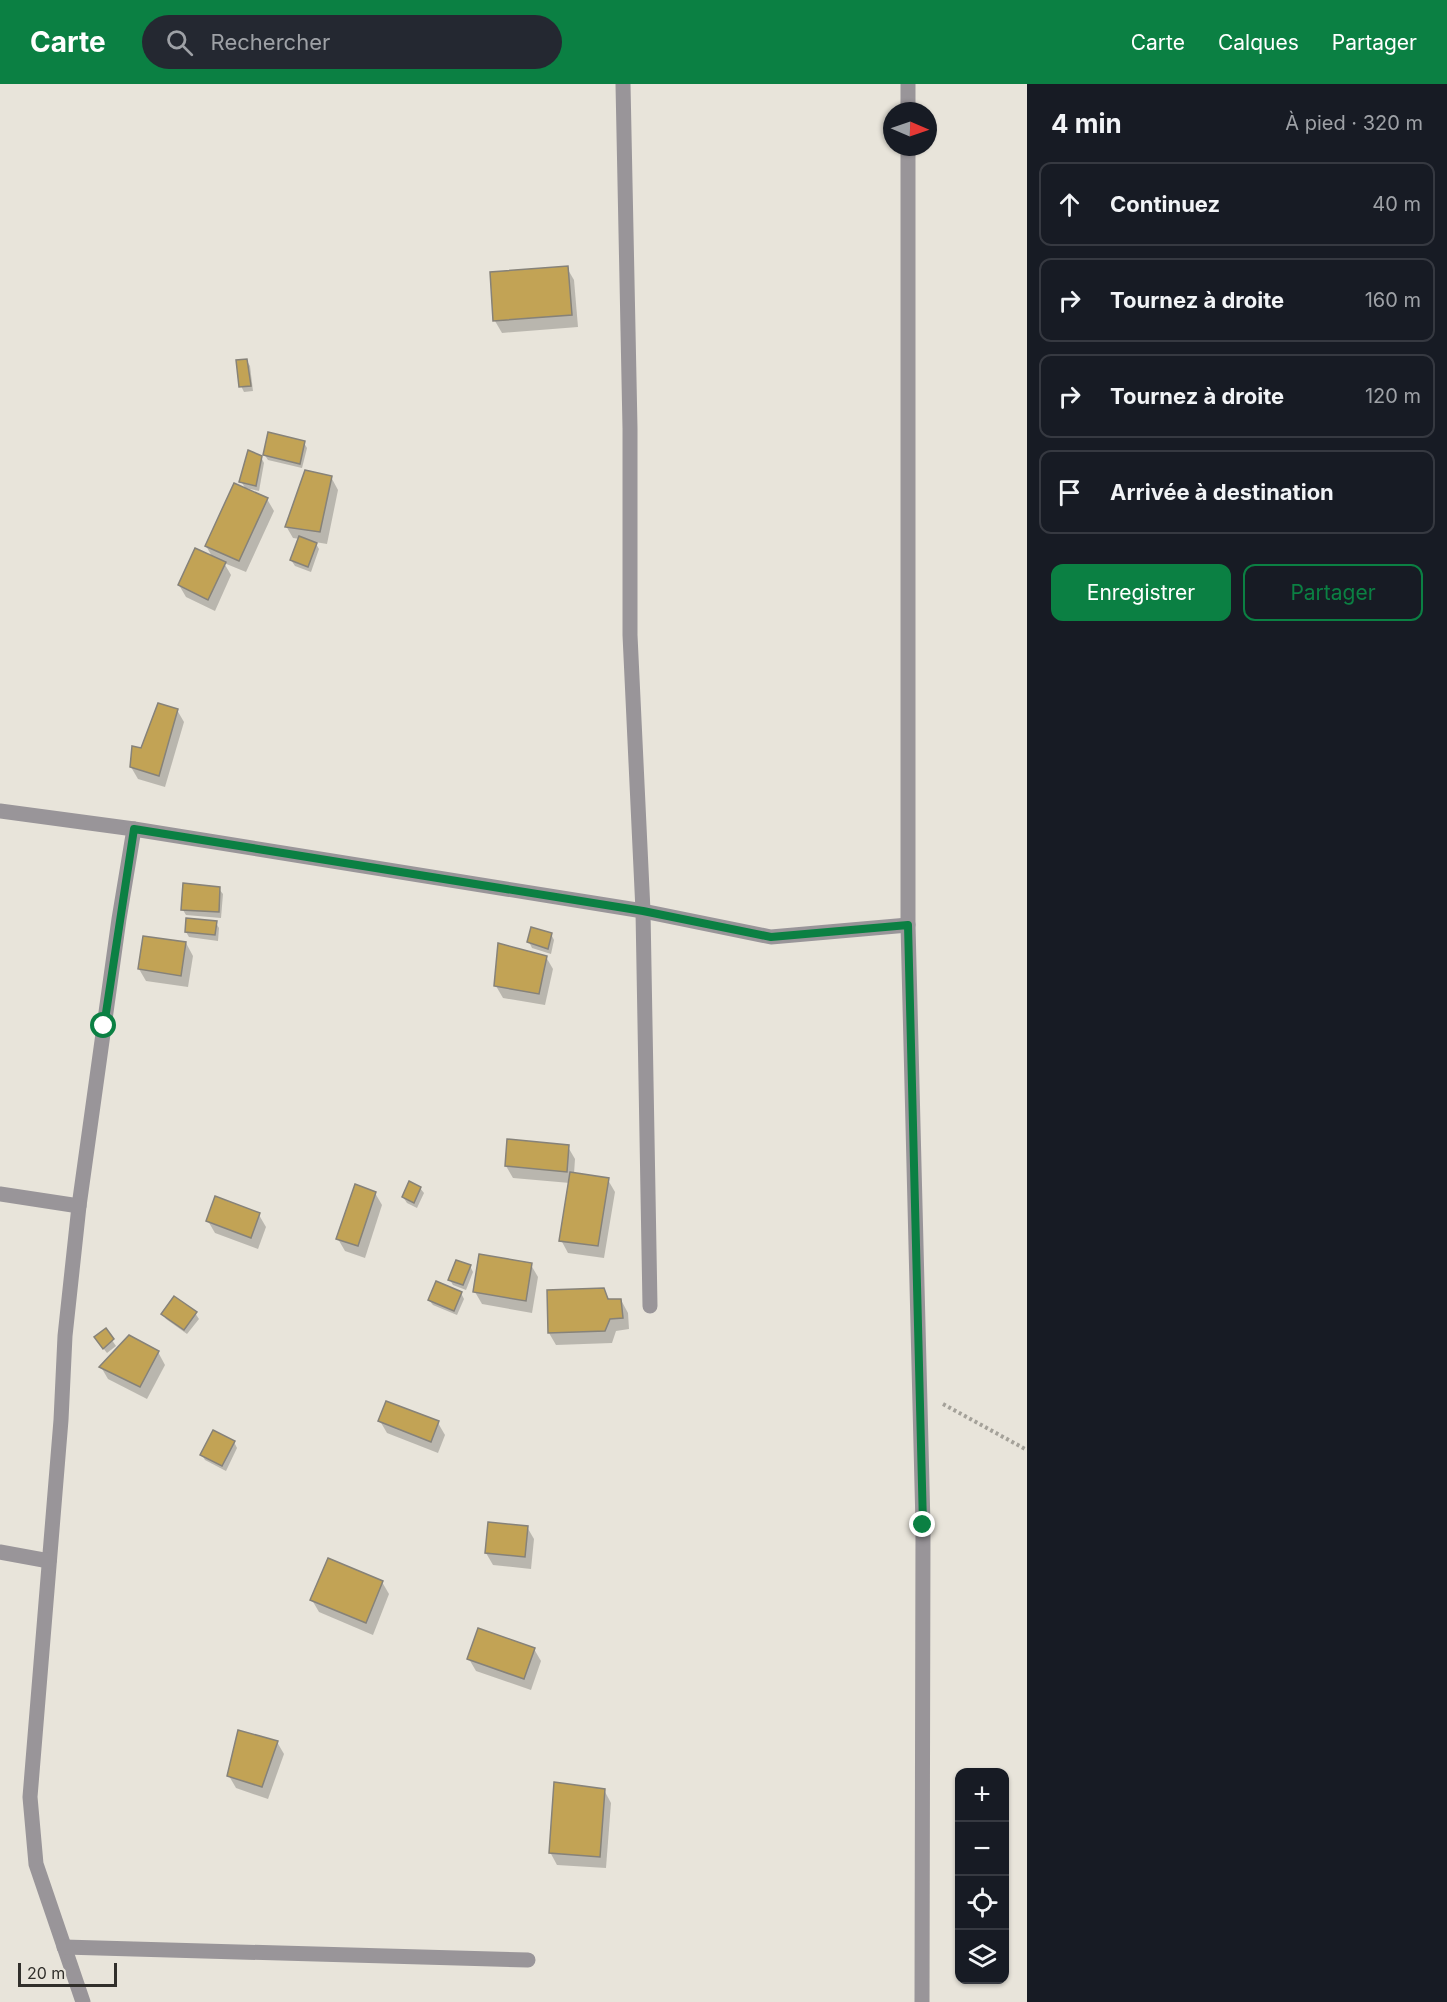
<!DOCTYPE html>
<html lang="fr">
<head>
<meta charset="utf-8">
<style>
  :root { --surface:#171b24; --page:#242831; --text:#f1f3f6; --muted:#9ea1a6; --line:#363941; --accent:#0b8043 }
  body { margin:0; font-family:Inter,sans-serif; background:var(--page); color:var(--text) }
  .controls { position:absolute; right:18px; bottom:18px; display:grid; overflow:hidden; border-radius:12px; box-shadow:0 2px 4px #0004 }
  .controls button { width:54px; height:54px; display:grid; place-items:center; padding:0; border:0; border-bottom:2px solid var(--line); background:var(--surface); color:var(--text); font:30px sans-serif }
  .compass { position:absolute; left:883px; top:18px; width:54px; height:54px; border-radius:50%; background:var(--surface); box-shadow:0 2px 4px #0004; rotate:92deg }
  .scale { position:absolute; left:18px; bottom:15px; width:99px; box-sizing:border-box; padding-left:6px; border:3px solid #312f2b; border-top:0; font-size:16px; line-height:21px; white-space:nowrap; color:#312f2b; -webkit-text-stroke:4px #e8e4da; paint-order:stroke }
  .stop { position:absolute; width:18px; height:18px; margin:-14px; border:4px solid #0b8043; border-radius:50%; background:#fff }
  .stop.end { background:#0b8043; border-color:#fff; box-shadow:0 2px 6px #0008 }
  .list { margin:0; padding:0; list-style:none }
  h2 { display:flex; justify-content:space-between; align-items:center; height:78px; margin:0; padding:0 24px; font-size:26px }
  h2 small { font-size:20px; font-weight:400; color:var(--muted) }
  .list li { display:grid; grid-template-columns:39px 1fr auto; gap:18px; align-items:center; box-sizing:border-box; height:84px; margin:0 12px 12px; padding:0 12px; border:2px solid var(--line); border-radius:12px }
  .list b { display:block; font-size:22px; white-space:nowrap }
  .list em { font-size:20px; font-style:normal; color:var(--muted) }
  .actions { display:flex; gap:12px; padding:18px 24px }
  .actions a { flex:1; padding:14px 0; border:2px solid var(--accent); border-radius:12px; text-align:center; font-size:21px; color:var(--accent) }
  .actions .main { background:var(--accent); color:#fff }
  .icon { flex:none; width:33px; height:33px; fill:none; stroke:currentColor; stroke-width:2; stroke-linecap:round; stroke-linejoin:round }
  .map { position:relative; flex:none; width:1027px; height:1918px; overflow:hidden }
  header { display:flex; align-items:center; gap:36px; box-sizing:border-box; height:84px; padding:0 30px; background:var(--accent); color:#fff }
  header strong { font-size:28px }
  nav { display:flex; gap:33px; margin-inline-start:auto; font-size:21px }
  .search { width:420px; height:54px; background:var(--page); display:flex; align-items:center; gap:15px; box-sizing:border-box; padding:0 21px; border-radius:33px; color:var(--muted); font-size:22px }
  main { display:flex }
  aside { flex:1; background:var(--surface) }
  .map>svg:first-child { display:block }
</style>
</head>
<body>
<header>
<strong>Carte</strong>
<div class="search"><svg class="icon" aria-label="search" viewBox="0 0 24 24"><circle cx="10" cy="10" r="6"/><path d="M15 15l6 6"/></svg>Rechercher</div>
<nav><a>Carte</a><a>Calques</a><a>Partager</a></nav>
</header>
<main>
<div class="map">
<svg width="1027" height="1918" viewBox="0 0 1027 1918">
  <rect width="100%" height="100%" fill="#e8e4da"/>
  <g fill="#0003">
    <path d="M 567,184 L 574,196 L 578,243 L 502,249 L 495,237 Z"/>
    <path d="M 247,277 L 250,282 L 253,307 L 244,308 L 241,302 Z"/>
    <path d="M 304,359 L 307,364 L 302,384 L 268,376 L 264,370 Z"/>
    <path d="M 261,373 L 264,379 L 259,407 L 245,404 L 241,397 Z"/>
    <path d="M 331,393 L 338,406 L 327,460 L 315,458 L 319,465 L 311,488 L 295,482 L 291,476 L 300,455 L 293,454 L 286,442 Z"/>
    <path d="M 267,415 L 274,427 L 246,488 L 224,479 L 231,491 L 215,527 L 186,513 L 179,501 L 213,474 L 206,462 Z"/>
    <path d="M 177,626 L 184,638 L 165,703 L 138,695 L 131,683 L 142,666 Z"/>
    <path d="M 219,805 L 223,810 L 221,834 L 186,831 L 183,826 Z"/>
    <path d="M 216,839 L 219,844 L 218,857 L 189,853 L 186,848 Z"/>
    <path d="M 551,850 L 554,856 L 551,870 L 532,864 L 529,858 Z"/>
    <path d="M 186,859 L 193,872 L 188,903 L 146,897 L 139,885 Z"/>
    <path d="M 546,873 L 553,885 L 545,921 L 503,914 L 496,902 Z"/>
    <path d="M 509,1057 L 568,1063 L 575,1075 L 574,1090 L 608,1096 L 615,1108 L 604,1174 L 568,1169 L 561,1156 L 570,1099 L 513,1094 L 506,1082 Z"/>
    <path d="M 420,1104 L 424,1109 L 417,1124 L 407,1119 L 403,1113 Z"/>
    <path d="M 375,1109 L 382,1121 L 365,1174 L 345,1167 L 338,1155 Z"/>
    <path d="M 259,1131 L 266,1143 L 258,1165 L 215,1149 L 208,1137 Z"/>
    <path d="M 531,1181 L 538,1193 L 532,1229 L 482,1220 L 475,1208 Z"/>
    <path d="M 470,1182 L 473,1188 L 466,1206 L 453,1201 L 450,1196 Z"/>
    <path d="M 603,1206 L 610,1217 L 621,1216 L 628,1229 L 629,1245 L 616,1247 L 612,1259 L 556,1261 L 549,1249 Z"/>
    <path d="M 461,1209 L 464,1215 L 457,1231 L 433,1221 L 429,1216 Z"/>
    <path d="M 195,1229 L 199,1235 L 187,1250 L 166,1235 L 163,1230 Z"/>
    <path d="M 105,1246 L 116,1262 L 107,1269 L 99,1259 Z"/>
    <path d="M 158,1268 L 165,1281 L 147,1315 L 108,1295 L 101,1283 Z"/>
    <path d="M 380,1337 L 438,1339 L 445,1351 L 438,1369 L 387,1349 Z"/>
    <path d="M 234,1358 L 237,1364 L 226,1387 L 205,1376 L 202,1371 Z"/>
    <path d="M 527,1443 L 534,1455 L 531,1485 L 493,1481 L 486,1469 Z"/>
    <path d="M 382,1498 L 389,1510 L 373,1551 L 319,1528 L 312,1516 Z"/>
    <path d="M 534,1565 L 541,1577 L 531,1606 L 476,1587 L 469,1575 Z"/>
    <path d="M 277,1658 L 284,1670 L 268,1715 L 236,1704 L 229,1692 Z"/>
    <path d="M 604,1706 L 611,1719 L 606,1784 L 557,1781 L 550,1768 Z"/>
  </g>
  <g fill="#c2a355" stroke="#868279" stroke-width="1.5">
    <path d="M 568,182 L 572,231 L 493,237 L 490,188 Z"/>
    <path d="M 247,275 L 251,302 L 239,303 L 236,276 Z"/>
    <path d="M 268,348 L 305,357 L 300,380 L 263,371 Z"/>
    <path d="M 248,366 L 262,372 L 256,402 L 239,398 Z"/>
    <path d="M 305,386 L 332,392 L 320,448 L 285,443 Z"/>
    <path d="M 234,399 L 268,414 L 239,477 L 205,462 Z"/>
    <path d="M 299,452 L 317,459 L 308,483 L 290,476 Z"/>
    <path d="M 195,464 L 226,478 L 208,516 L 178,501 Z"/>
    <path d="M 158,619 L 178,625 L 159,692 L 130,683 L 132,662 L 141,664 Z"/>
    <path d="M 183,799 L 220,803 L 219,828 L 181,826 Z"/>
    <path d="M 186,834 L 217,837 L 215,851 L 185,848 Z"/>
    <path d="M 531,843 L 552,849 L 548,865 L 527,858 Z"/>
    <path d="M 143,852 L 186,858 L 181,892 L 138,885 Z"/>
    <path d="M 498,859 L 547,872 L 539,910 L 494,902 Z"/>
    <path d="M 507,1055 L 569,1061 L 567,1088 L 505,1082 Z"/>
    <path d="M 570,1088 L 609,1094 L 598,1162 L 559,1157 Z"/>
    <path d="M 409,1097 L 421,1103 L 414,1119 L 402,1113 Z"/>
    <path d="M 355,1100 L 376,1108 L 358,1162 L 336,1155 Z"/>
    <path d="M 215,1112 L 260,1129 L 251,1154 L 206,1137 Z"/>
    <path d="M 479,1170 L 532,1179 L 526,1217 L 473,1208 Z"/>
    <path d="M 456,1176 L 471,1181 L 463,1201 L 448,1196 Z"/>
    <path d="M 436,1197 L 462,1208 L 454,1227 L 428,1216 Z"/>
    <path d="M 604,1204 L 608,1215 L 621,1215 L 623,1234 L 610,1235 L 605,1247 L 548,1249 L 547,1206 Z"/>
    <path d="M 174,1212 L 197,1228 L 184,1246 L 161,1230 Z"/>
    <path d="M 106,1244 L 114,1255 L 103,1265 L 94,1253 Z"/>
    <path d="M 129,1251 L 159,1267 L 140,1303 L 99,1283 Z"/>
    <path d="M 386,1317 L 439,1337 L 431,1358 L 378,1337 Z"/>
    <path d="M 213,1346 L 235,1357 L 222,1382 L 200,1371 Z"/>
    <path d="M 488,1438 L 528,1442 L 525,1473 L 485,1469 Z"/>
    <path d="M 328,1474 L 383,1497 L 366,1539 L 310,1516 Z"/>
    <path d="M 478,1544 L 535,1564 L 524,1595 L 467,1575 Z"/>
    <path d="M 238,1646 L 278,1657 L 262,1703 L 227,1692 Z"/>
    <path d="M 554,1698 L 605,1705 L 600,1773 L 549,1769 Z"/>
  </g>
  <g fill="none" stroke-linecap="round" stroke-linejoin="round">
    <path stroke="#a4a199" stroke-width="4" stroke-dasharray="3 3" stroke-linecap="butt" d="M 943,1320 L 1027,1366"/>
    <g stroke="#999599" stroke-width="15">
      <path d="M 623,0 L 630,344 L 630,551 L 643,827 L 650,1222"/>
      <path d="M 908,27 L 908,0"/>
      <path d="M 908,63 L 908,841 L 923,1441 L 922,1918"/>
      <path d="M 0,727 L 134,745 L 119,835 L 79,1122 L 65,1252 L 61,1336 L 30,1713 L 36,1780 L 83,1918"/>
      <path d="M 134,745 L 643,827 L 771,853 L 908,841"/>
      <path d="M 0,1110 L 79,1122"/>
      <path d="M 0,1468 L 49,1477"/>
      <path d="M 64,1863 L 528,1876"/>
    </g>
  </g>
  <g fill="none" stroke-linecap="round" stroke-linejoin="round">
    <path stroke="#0b8043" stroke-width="8" d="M 104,942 L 134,745 L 643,827 L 771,853 L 908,841 L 923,1441"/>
  </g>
</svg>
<div class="controls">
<button>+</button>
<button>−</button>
<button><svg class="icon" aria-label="locate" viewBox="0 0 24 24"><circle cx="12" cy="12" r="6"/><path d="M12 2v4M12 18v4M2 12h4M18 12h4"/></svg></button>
<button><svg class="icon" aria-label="layers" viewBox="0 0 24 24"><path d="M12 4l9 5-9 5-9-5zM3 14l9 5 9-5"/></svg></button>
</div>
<svg class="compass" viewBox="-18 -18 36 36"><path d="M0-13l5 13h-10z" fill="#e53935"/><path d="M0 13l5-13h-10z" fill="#9ea1a6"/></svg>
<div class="scale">20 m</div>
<div class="stop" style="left:104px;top:942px"></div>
<div class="stop end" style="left:923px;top:1441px"></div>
</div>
<aside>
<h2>4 min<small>À pied · 320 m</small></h2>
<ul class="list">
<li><svg class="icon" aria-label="ahead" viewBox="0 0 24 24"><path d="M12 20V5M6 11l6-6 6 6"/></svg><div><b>Continuez</b></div><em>40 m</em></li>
<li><svg class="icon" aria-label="right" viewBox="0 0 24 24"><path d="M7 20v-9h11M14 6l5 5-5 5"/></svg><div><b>Tournez à droite</b></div><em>160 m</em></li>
<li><svg class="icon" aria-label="right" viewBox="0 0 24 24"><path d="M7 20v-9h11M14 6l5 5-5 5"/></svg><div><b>Tournez à droite</b></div><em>120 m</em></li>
<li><svg class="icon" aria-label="arrive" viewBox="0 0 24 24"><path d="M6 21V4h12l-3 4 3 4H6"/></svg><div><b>Arrivée à destination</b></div></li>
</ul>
<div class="actions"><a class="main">Enregistrer</a><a>Partager</a></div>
</aside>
</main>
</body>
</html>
